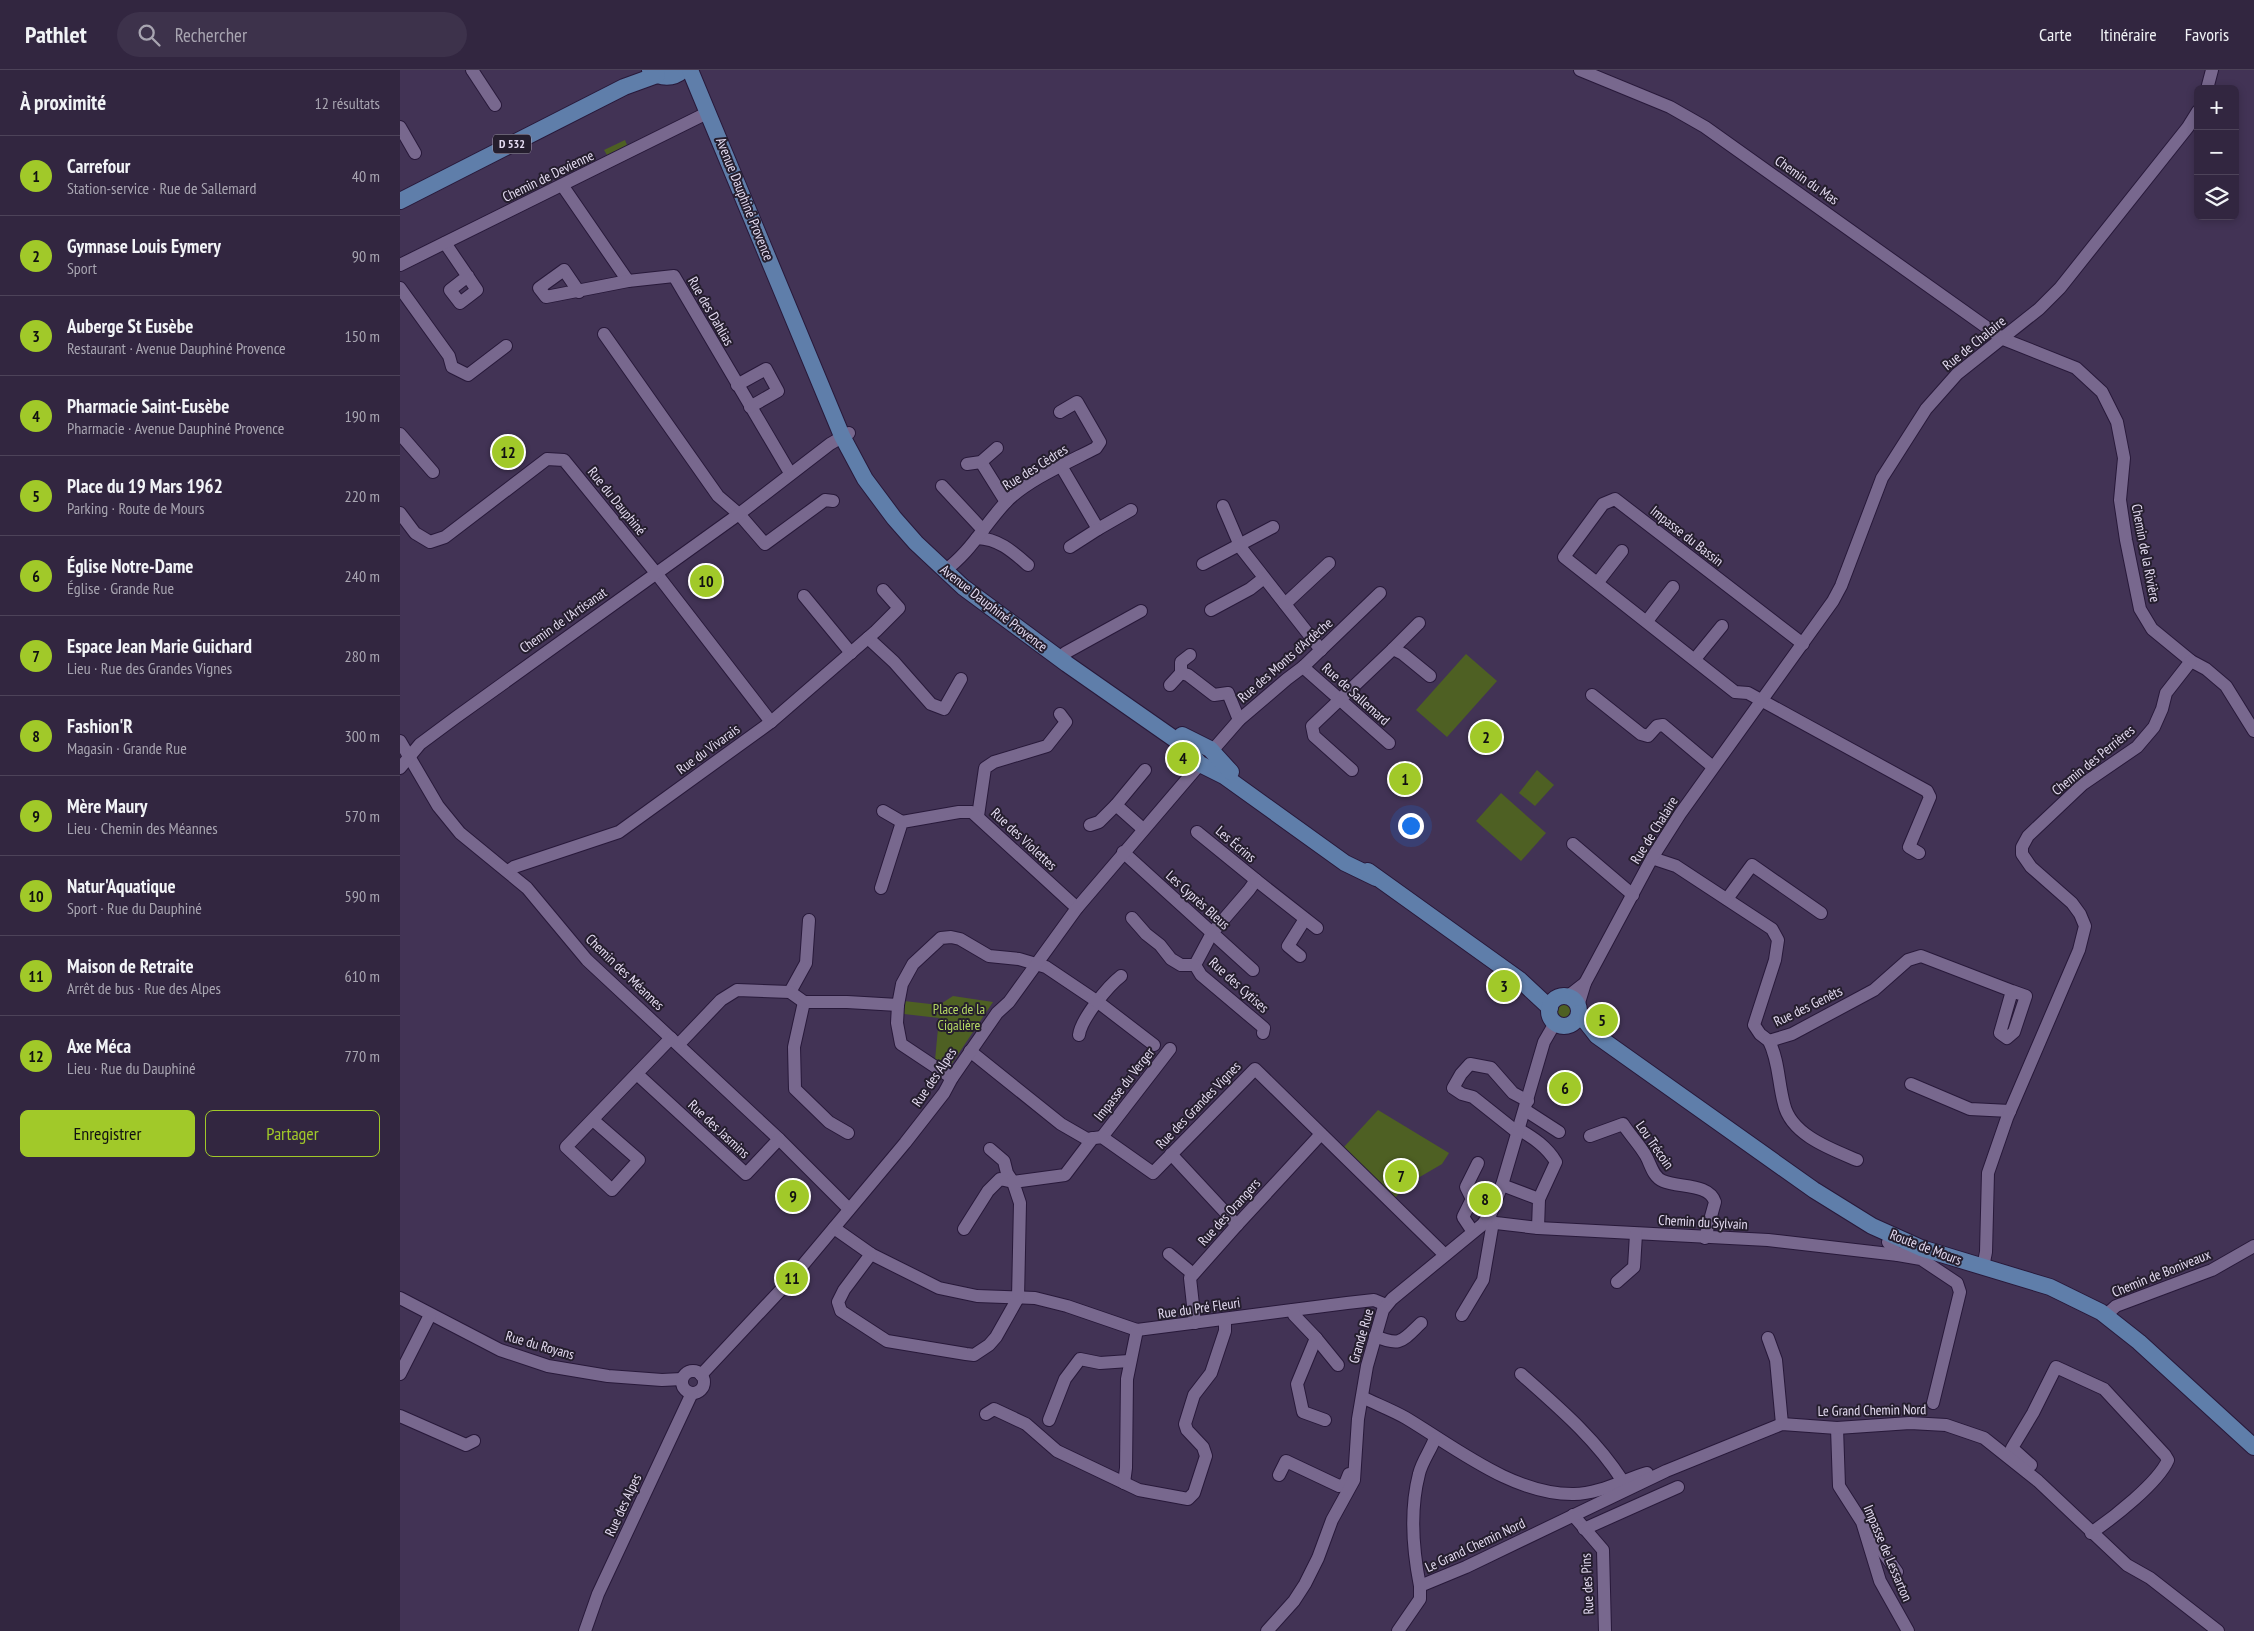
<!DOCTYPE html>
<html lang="fr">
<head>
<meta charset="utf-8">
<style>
  :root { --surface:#322640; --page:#3d324b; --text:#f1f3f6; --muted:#a8a5b1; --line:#4d4359; --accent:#a1c929 }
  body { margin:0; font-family:"PT Sans Narrow",sans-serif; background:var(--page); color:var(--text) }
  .controls { position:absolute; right:15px; top:15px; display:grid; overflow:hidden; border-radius:8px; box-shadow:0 2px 8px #0003 }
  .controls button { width:45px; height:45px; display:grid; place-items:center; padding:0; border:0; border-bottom:1px solid var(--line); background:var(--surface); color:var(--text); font:25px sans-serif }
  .you { position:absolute; left:1010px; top:755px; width:18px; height:18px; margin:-12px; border:4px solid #fff; border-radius:50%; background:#1a73e8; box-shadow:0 0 0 8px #1a73e833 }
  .badge { display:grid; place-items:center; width:32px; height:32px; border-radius:50%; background:var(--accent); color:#111; font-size:16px; font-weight:700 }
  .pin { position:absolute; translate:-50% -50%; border:2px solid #fff; box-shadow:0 1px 5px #0006 }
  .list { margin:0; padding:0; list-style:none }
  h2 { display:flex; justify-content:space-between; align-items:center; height:65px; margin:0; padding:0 20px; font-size:21px }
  h2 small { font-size:16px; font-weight:400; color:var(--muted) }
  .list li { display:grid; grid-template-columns:32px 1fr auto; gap:15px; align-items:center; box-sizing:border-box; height:80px; padding:0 20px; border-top:1px solid var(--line) }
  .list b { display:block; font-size:19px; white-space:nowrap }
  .list p { margin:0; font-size:16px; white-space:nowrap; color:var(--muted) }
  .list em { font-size:16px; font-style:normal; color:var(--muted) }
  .actions { display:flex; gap:10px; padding:15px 20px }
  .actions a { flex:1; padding:11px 0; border:1px solid var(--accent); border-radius:8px; text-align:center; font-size:18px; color:var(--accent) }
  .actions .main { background:var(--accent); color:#111 }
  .icon { flex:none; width:28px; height:28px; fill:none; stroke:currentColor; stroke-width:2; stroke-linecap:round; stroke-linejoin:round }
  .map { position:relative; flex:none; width:1854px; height:1561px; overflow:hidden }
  header { display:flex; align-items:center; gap:30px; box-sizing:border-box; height:70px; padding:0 25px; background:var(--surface); border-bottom:1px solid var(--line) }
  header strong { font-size:24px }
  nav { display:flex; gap:28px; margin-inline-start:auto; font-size:18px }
  .search { width:350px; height:45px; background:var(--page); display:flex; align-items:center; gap:12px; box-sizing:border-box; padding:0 18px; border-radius:28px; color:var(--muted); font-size:19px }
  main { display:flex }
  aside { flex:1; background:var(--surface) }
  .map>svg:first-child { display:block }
</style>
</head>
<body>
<header>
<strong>Pathlet</strong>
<div class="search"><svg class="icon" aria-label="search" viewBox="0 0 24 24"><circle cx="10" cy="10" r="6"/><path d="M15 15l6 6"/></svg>Rechercher</div>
<nav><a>Carte</a><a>Itinéraire</a><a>Favoris</a></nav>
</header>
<main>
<aside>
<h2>À proximité<small>12 résultats</small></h2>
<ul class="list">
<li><span class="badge">1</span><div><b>Carrefour</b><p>Station-service · Rue de Sallemard</p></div><em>40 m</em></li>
<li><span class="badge">2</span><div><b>Gymnase Louis Eymery</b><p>Sport</p></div><em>90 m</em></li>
<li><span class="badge">3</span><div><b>Auberge St Eusèbe</b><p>Restaurant · Avenue Dauphiné Provence</p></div><em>150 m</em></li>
<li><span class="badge">4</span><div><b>Pharmacie Saint-Eusèbe</b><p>Pharmacie · Avenue Dauphiné Provence</p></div><em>190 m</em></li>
<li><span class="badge">5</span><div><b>Place du 19 Mars 1962</b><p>Parking · Route de Mours</p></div><em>220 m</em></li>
<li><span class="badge">6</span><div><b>Église Notre-Dame</b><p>Église · Grande Rue</p></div><em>240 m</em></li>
<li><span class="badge">7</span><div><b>Espace Jean Marie Guichard</b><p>Lieu · Rue des Grandes Vignes</p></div><em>280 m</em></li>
<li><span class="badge">8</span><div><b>Fashion'R</b><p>Magasin · Grande Rue</p></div><em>300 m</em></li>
<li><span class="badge">9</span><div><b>Mère Maury</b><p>Lieu · Chemin des Méannes</p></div><em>570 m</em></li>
<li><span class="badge">10</span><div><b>Natur'Aquatique</b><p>Sport · Rue du Dauphiné</p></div><em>590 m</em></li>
<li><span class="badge">11</span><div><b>Maison de Retraite</b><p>Arrêt de bus · Rue des Alpes</p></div><em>610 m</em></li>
<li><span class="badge">12</span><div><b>Axe Méca</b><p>Lieu · Rue du Dauphiné</p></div><em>770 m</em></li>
</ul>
<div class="actions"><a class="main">Enregistrer</a><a>Partager</a></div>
</aside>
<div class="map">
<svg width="1854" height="1561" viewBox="0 0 1854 1561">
  <rect width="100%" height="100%" fill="#423355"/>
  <g fill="#4e6023">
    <path d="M 225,70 L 227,75 L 207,85 L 204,80 Z"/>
    <path d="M 1066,584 L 1097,611 L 1047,667 L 1016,640 Z"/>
    <path d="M 1137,700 L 1154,715 L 1135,736 L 1119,723 Z"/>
    <path d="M 1101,723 L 1146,763 L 1121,791 L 1076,751 Z"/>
    <path d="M 553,926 L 593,932 L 549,998 L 542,998 L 535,990 L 539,948 L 504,944 L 504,931 L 539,935 Z"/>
    <circle cx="1164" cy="941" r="8"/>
    <path d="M 978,1040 L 1049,1083 L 1042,1094 L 1006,1115 L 995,1128 L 944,1077 Z"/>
  </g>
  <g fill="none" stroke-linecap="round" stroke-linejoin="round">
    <g stroke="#28193a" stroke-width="14">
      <g id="minor">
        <path d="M 72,0 L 95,35"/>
        <path d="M 1180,0 L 1270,37 L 1305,57 L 1603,269 L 1676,298 L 1702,322 L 1717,352 L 1724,388 L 1720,430 L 1726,470 L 1740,539 L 1752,559 L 1791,591 L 1806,599 L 1826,616 L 1854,661"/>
        <path d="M 1807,19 L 1812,0"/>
        <path d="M 0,57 L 15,83"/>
        <path d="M 162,115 L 228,211 L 274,206 L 390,403"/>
        <path d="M 45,173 L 77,220 L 60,233 L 50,220 L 68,206"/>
        <path d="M 0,195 L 309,42"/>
        <path d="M 0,218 L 49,286 L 52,297 L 68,305 L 106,276"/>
        <path d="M 179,222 L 164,200 L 139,218 L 146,227 L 228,211"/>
        <path d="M 204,264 L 318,426 L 339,444 L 365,474 L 425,430 L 433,431"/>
        <path d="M 337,315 L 366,299 L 378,321 L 350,337"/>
        <path d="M 0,364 L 33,402"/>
        <path d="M 581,392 L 606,432"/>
        <path d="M 567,394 L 581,392 L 597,378"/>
        <path d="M 661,396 L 698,459 L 731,440"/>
        <path d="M 542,416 L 583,460"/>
        <path d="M 823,436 L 841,478 L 921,580"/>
        <path d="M 0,443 L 15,463 L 30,472 L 45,467 L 147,389 L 164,390 L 256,503 L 371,652"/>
        <path d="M 577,468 C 599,469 612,481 628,495"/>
        <path d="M 670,477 L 698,459"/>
        <path d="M 803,494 L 873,457"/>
        <path d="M 544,501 C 570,483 585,454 606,432 C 627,410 669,392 696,378 L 700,372 L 677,332 L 660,342"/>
        <path d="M 1198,512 L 1222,481"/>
        <path d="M 404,526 L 451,583"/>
        <path d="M 885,534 L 929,493"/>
        <path d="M 811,540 L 850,519 L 864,508"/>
        <path d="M 1247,551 L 1273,517"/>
        <path d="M 468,568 L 494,592 L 531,634 L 544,639 L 561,609"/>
        <path d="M 1403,574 L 1215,429 L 1203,434 L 1164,487 L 1335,622 L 1348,623 L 1527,721 L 1530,727 L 1509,777 L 1519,783"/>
        <path d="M 993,579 L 1019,553"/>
        <path d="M 665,583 L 741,541"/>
        <path d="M 1295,589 L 1322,556"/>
        <path d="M 903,597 L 989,673"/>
        <path d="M 781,603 L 788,605 L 814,625 L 828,623 L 839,650"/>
        <path d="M 770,615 L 781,603 L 781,592 L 790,585"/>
        <path d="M 1192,625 L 1241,664 L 1248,666 L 1257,656 L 1263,655 L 1313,697"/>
        <path d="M 0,671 L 38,736 L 60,763 L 127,818 L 187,890 L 379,1069 L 449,1139"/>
        <path d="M 812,681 L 839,650 L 887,609 L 903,597 L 980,523"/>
        <path d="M 0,698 L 20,674 L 55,648 L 339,444 L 430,374 L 449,363"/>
        <path d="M 952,700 L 914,666 L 912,656 L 993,579 L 1003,584 L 1030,606"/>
        <path d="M 716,735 L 745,700"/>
        <path d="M 483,741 L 502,752"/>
        <path d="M 578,746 L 585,698 L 594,692 L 647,676 L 666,652 L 660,644"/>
        <path d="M 690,755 L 699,752 L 716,735 L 743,759"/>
        <path d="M 797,762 L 856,810 L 849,820 L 812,863 L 795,895 L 801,905 L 864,958 L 863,963"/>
        <path d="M 1173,774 L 1233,825"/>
        <path d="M 723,782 L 853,900"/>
        <path d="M 1252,788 L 1276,796 L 1372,859 L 1378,870 L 1375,890 L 1354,955 L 1360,964 L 1369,971 L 1392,964 L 1474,920 L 1508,890 L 1521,886 L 1612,921 L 1600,963 L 1607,968 L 1614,962 L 1626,926 L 1612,921"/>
        <path d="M 108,801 L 114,797 L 219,762 L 371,652 L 476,561 L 499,538 L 483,520"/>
        <path d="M 856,810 L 917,858"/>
        <path d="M 481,818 L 502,752 L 559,742 L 572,742 L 677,838"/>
        <path d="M 1327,829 L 1352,795 L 1421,843"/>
        <path d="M 732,848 L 746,864 L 760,875 L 771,889 L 781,895 L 795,895"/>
        <path d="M 900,886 L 888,876 L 905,849"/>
        <path d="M 390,922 L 406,893 L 409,850"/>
        <path d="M 1167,927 L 1185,913"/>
        <path d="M 404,932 L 394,977 L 395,1019 L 429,1052 L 448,1063"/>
        <path d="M 498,935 L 497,953 L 501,974 L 552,1008"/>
        <path d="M 1178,936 L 1185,913 L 1252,788 L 1280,744 L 1433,531 L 1441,516 L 1482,408 L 1526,339 L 1557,304 L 1639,239 L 1660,218 L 1788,57 L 1798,41"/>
        <path d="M 679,965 C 681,949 708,916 721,906"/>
        <path d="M 1369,971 C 1379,991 1378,1012 1384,1034 C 1391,1065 1431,1079 1457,1090"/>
        <path d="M 279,974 L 321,930 L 337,920 L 390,922 L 404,932 L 447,932 L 498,935 L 502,914 L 513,894 L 541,868 L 551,867 L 560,869 L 589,886 L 619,889 L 646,897 L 698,932 L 754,975"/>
        <path d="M 570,981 L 661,1054 L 687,1069 L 702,1067 L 753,1103 L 855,999 L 1045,1185"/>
        <path d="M 237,1004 L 346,1104 L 379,1069"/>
        <path d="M 1511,1014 L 1570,1039 L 1610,1041"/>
        <path d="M 1125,1040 L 1159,1062"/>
        <path d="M 193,1050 L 239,1090 L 212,1120 L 166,1077 L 271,968"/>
        <path d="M 1118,1059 C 1134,1068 1147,1077 1156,1092 L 1139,1129"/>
        <path d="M 1117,1062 L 1073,1027 L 1062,1024 L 1053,1018 L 1061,1004 L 1070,994 L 1091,998 L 1113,1023 L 1128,1031"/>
        <path d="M 1190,1066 L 1223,1054 C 1230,1065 1240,1075 1246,1086 C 1251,1095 1253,1107 1263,1111 C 1279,1118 1309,1113 1315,1132 L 1305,1168"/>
        <path d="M 702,1067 L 770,979"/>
        <path d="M 771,1084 L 837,1155"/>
        <path d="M 1102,1115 L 1139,1129 L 1138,1158"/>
        <path d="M 1087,1150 L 1096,1153 L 1138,1158 L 1368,1170 L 1498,1185 L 1511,1179 L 1514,1175"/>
        <path d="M 434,1158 L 471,1184 L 539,1218 L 577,1226 L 635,1228 L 667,1236 L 737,1260 L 947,1233 L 974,1230 L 986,1235"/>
        <path d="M 564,1159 L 588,1121 L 600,1109 L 613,1112 L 607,1103 L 604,1091 L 590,1079"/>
        <path d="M 1073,1162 L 1063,1147 L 1072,1129 L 1066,1117 L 1078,1093"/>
        <path d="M 1488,1172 L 1498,1185 L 1521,1189 L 1557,1213 L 1560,1222 L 1533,1333"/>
        <path d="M 471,1184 L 444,1220 L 438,1232 L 441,1241 L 487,1271 L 566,1284 L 574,1285 L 589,1275 L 596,1267 L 618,1228 L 620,1133 L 613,1112 L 665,1105 L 693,1068"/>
        <path d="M 769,1184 L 793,1204"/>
        <path d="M 1583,1197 L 1586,1182 L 1588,1103 L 1607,1048 L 1679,880 L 1685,856 L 1680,844 L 1672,833 L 1631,797 L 1622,784 L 1622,777 L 1628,766 L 1683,714 L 1737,677 L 1754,657 L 1762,639 L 1766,623 L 1791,591"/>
        <path d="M 1217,1212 L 1234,1197 L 1236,1164"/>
        <path d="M 0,1228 L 100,1280 L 148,1296 L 208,1306 L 262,1310 L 282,1309"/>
        <path d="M 893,1240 L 894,1245 L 916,1268 L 897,1314 L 903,1342 L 925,1350"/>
        <path d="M 1062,1245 L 1083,1210 L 1093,1152"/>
        <path d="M 1706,1245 L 1716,1236 L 1812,1200 L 1854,1176"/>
        <path d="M 795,1253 L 790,1208 L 837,1155 L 921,1064"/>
        <path d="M 975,1266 C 1001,1277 1002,1271 1021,1253"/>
        <path d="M 916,1268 L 938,1295"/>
        <path d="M 1368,1268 L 1376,1290 L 1382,1354"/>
        <circle cx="293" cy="1312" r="11"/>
        <path d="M 0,1304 L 30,1245"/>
        <path d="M 1121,1304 C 1158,1337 1195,1368 1222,1410"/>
        <path d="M 301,1305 L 392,1208 L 505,1073 L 544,1023 L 552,1008 L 597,943 L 609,932 L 677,838 L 800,694"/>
        <path d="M 962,1327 C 976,1334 992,1340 1006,1348 C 1056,1378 1114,1425 1174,1424 C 1198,1424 1224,1410 1247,1403"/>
        <path d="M 586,1344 L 594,1339 L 626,1354 L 657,1381 L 739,1420 L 788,1429 L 794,1423 L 806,1386 L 803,1377 L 787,1360 L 785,1354 L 794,1325 L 811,1303 L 825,1261 L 825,1249"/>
        <path d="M 0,1346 L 66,1375 L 74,1371"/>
        <path d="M 649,1350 L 665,1309 L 680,1289 L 700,1293 L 729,1291"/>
        <path d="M 1437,1358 L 1439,1416 L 1462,1452 L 1480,1511 L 1508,1561"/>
        <path d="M 1631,1395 L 1612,1378 L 1633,1343 L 1656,1297 L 1704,1319 L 1765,1385 L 1768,1390 C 1758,1413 1713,1448 1691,1463"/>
        <path d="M 879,1405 L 886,1391 L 939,1416 L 945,1414 L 949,1404"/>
        <path d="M 724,1413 L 726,1398 L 727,1309 L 737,1260"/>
        <path d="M 1173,1445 L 1203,1480 L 1205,1561"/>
        <path d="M 1184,1459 L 1278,1417"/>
        <path d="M 1469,1462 L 1497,1502"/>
        <path d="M 1020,1516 C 1013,1481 1010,1439 1019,1404 C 1022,1391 1031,1380 1035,1368"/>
        <path d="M 185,1561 L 198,1524 L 292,1323"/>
        <path d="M 867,1561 L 894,1531 L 905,1514 L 918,1488 L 932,1450 L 954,1410 L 958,1349 L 967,1296 L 983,1240 L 992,1229 L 1082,1155 L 1091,1143 L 1102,1115 L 1144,972 L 1155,953"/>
        <path d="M 998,1561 L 1020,1529 L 1020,1516 L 1066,1497 L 1266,1401 L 1382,1354 L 1437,1358 L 1510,1353 L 1546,1355 L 1584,1368 L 1638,1411 L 1727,1495 L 1750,1508 L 1818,1561"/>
      </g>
    </g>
    <g stroke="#28193a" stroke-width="18">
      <g id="major">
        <path d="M 250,0 C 261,9 273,9 283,0"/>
        <path d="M 290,0 L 442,366 L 465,409 L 494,448 L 516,473 L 563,517 L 667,594 L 783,675 L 800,694 L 824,706 L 945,793 L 976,808"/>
        <path d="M 0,131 L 224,17 L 257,5"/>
        <path d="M 782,665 L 810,679 L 831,702"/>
        <path d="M 968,801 L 1120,910 L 1150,938"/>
        <circle cx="1164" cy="941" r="15"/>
        <path d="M 1179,943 L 1197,966 L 1414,1120 L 1472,1156 L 1521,1178 L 1650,1217 L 1701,1242 L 1739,1272 L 1854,1377"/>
      </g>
    </g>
    <use href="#minor" stroke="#78688e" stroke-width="12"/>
    <use href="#major" stroke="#5f7eaa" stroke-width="16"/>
  </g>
  <g text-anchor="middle" stroke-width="4" stroke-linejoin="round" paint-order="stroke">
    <rect fill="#251e2e" stroke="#aba2b6" stroke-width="1" x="93" y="64.5" width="38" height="19" rx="4"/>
    <g font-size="12" font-weight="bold" fill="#e4dbf1">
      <text x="112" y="78">D 532</text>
    </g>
    <g font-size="14" fill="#e4dbf1" stroke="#251e2e">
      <text transform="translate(148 106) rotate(-26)" y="5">Chemin de Devienne</text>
      <text transform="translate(1407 110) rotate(35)" y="5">Chemin du Mas</text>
      <text transform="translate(345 129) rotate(68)" y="5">Avenue Dauphiné Provence</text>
      <text transform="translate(311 241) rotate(60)" y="5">Rue des Dahlias</text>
      <text transform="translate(1574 273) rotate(-39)" y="5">Rue de Chalaire</text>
      <text transform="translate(635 397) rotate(-32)" y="5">Rue des Cèdres</text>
      <text transform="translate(217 431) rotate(51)" y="5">Rue du Dauphiné</text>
      <text transform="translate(1287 466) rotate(38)" y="5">Impasse du Bassin</text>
      <text transform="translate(1746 483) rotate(79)" y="5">Chemin de la Rivière</text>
      <text transform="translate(594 538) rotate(38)" y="5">Avenue Dauphiné Provence</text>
      <text transform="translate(163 550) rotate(-35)" y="5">Chemin de l'Artisanat</text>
      <text transform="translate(885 590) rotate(-41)" y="5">Rue des Monts d'Ardèche</text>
      <text transform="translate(956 624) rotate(42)" y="5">Rue de Sallemard</text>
      <text transform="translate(308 679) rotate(-36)" y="5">Rue du Vivarais</text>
      <text transform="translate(1693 690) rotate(-39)" y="5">Chemin des Perrières</text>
      <text transform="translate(1254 760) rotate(-58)" y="5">Rue de Chalaire</text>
      <text transform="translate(624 769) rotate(43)" y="5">Rue des Violettes</text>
      <text transform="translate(836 774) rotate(40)" y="5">Les Écrins</text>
      <text transform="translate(798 830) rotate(42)" y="5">Les Cyprès Bleus</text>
      <text transform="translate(225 902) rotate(44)" y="5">Chemin des Méannes</text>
      <text transform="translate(839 915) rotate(42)" y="5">Rue des Cytises</text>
      <text transform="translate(1408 936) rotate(-26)" y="5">Rue des Genêts</text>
      <text transform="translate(534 1007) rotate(-56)" y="5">Rue des Alpes</text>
      <text transform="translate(724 1014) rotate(-52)" y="5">Impasse du Verger</text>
      <text transform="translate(798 1035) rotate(-46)" y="5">Rue des Grandes Vignes</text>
      <text transform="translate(319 1059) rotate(43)" y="5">Rue des Jasmins</text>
      <text transform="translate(1255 1075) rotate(55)" y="5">Lou Trécoin</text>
      <text transform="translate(829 1142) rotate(-48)" y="5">Rue des Orangers</text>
      <text transform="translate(1303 1152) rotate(3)" y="5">Chemin du Sylvain</text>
      <text transform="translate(1526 1177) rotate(21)" y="5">Route de Mours</text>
      <text transform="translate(1761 1203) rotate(-22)" y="5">Chemin de Boniveaux</text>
      <text transform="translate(799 1238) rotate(-8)" y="5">Rue du Pré Fleuri</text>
      <text transform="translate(961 1266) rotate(-74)" y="5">Grande Rue</text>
      <text transform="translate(140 1275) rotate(16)" y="5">Rue du Royans</text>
      <text transform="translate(1472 1340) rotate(-1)" y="5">Le Grand Chemin Nord</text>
      <text transform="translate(223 1435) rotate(-65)" y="5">Rue des Alpes</text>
      <text transform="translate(1075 1475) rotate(-25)" y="5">Le Grand Chemin Nord</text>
      <text transform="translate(1488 1483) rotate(67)" y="5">Impasse de Lessarton</text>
      <text transform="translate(1187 1514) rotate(-93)" y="5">Rue des Pins</text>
    </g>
    <g font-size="14" fill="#b6d964" stroke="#251e2e">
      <text x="559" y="944">Place de la<tspan x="559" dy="16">Cigalière</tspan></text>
    </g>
  </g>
</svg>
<div class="controls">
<button>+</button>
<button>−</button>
<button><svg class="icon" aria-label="layers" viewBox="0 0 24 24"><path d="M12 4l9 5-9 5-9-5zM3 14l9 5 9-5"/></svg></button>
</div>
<div class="you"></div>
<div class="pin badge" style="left:1005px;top:709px">1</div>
<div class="pin badge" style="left:1086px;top:667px">2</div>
<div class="pin badge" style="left:1104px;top:916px">3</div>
<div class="pin badge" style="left:783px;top:688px">4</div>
<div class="pin badge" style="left:1202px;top:950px">5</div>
<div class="pin badge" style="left:1165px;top:1018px">6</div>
<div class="pin badge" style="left:1001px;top:1106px">7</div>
<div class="pin badge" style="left:1085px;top:1129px">8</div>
<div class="pin badge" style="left:393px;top:1126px">9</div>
<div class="pin badge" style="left:306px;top:511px">10</div>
<div class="pin badge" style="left:392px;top:1208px">11</div>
<div class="pin badge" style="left:108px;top:382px">12</div>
</div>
</main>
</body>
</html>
